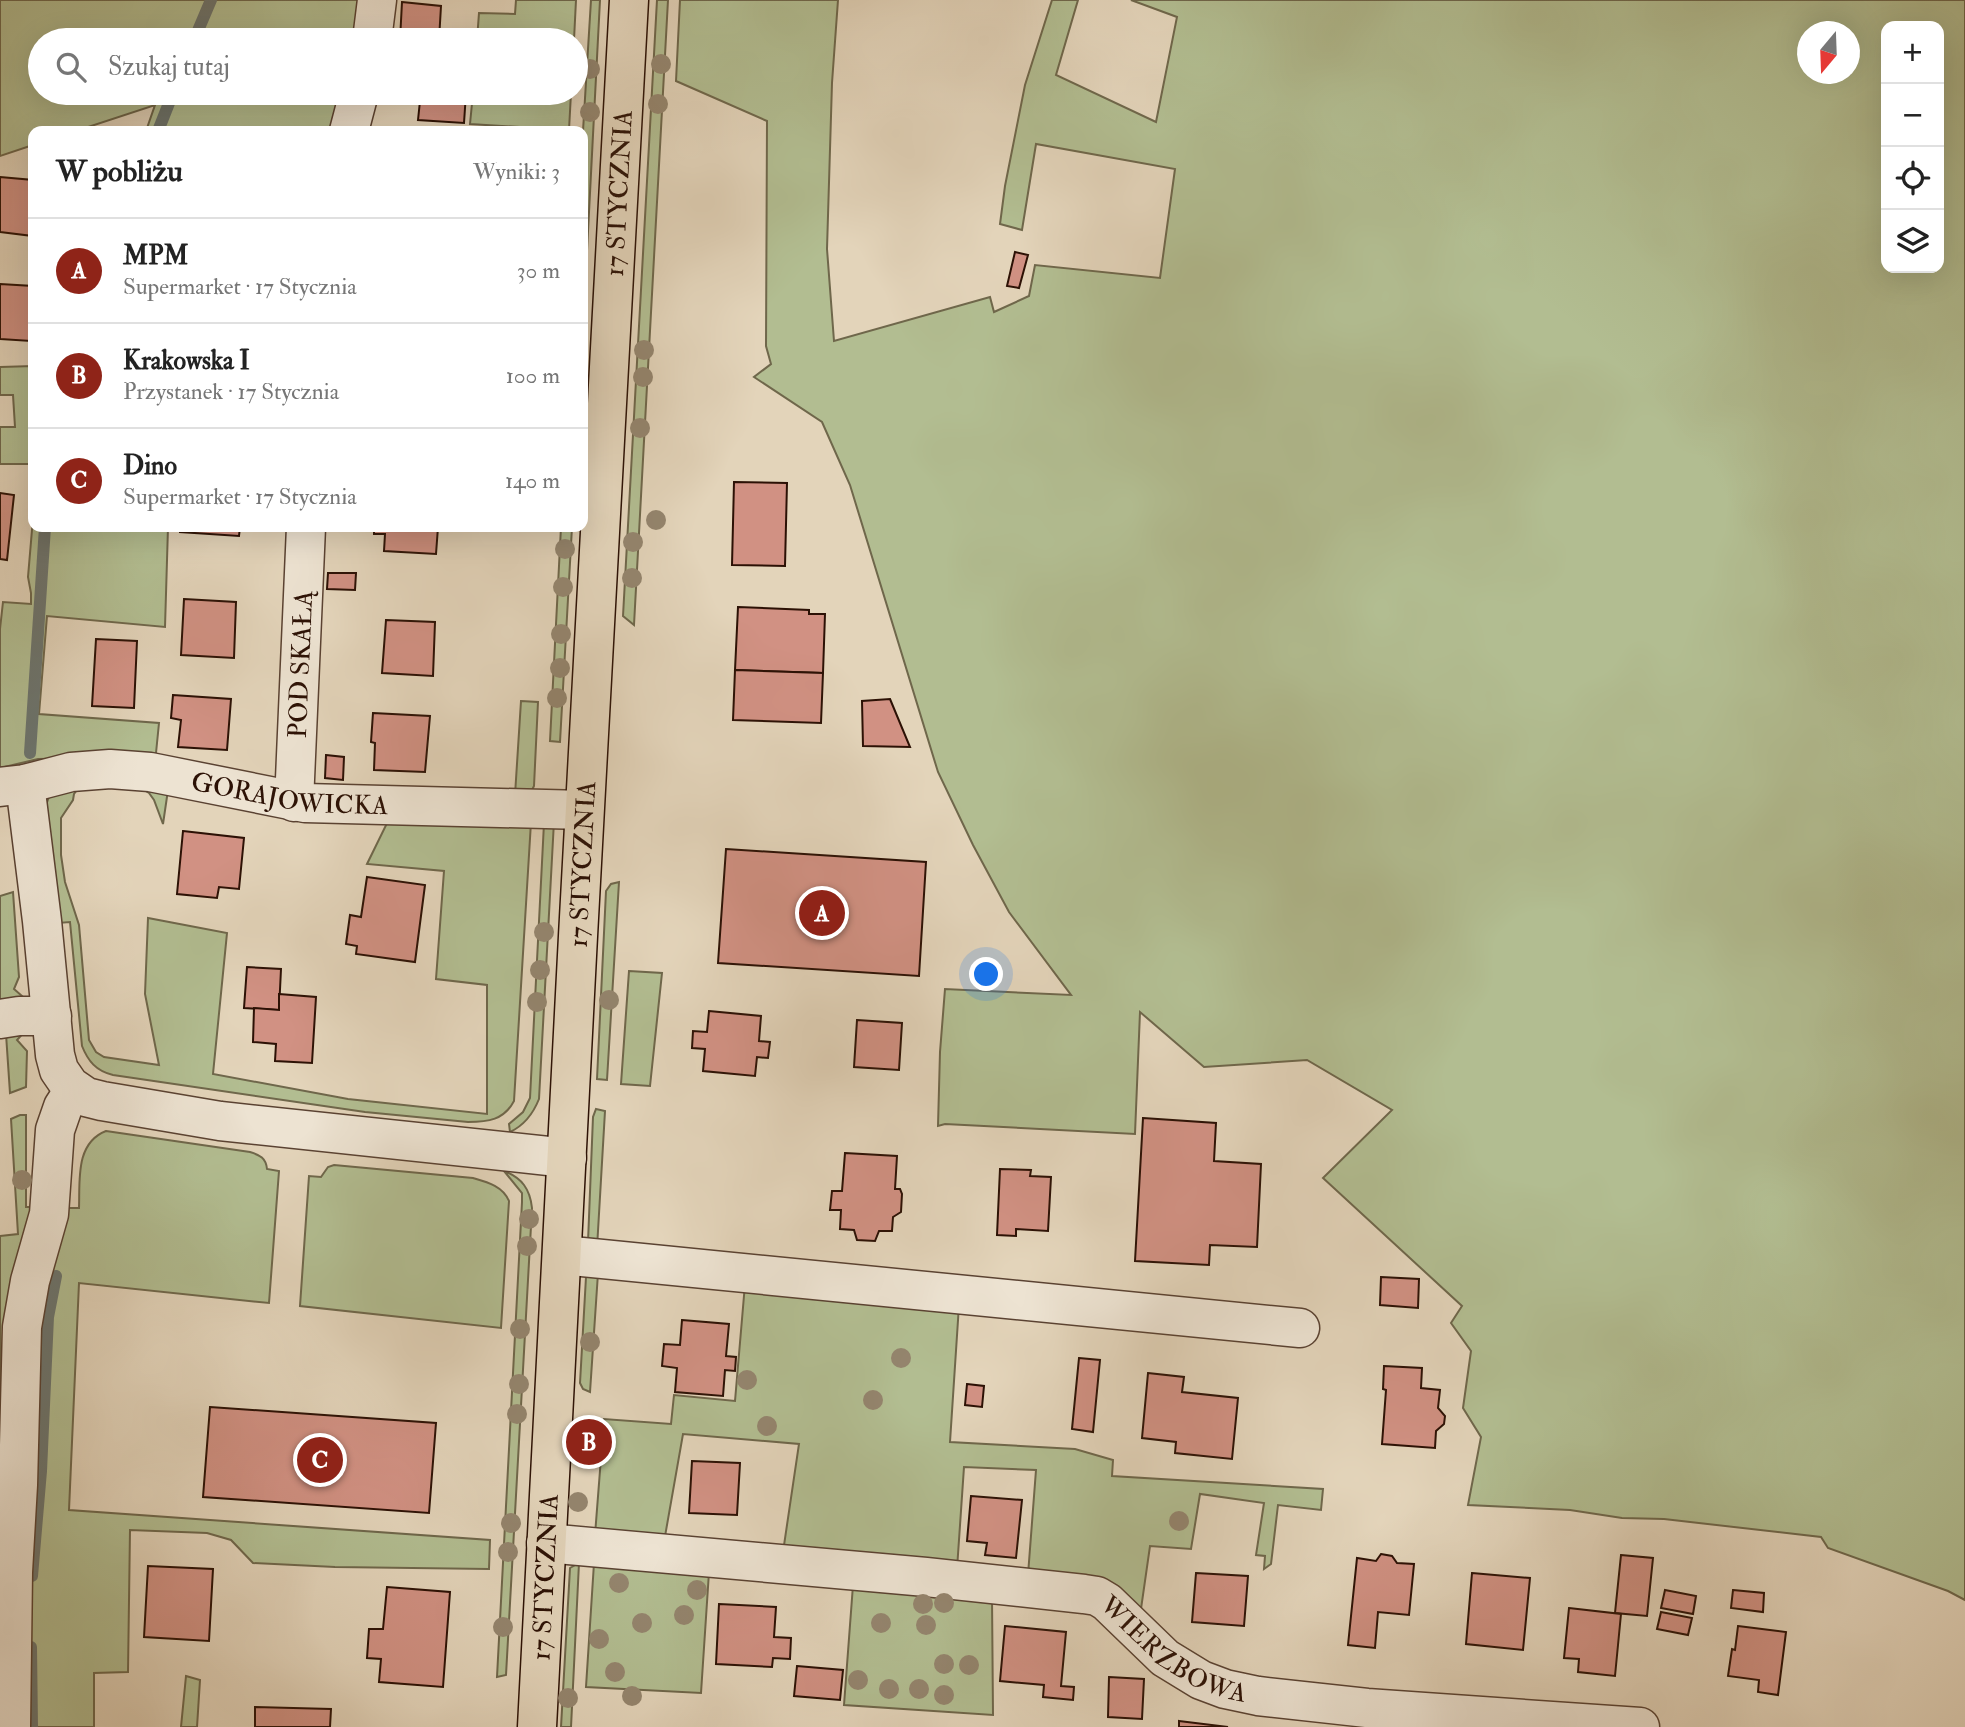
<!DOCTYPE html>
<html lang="pl">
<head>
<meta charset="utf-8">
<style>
  :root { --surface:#fff; --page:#f2f2f2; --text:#222; --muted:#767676; --line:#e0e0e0; --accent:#8f2418 }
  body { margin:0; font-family:"IM FELL Double Pica",serif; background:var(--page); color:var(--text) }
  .controls { position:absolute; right:21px; top:21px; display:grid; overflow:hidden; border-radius:14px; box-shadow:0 7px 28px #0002 }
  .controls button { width:63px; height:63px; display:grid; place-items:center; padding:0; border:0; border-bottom:2px solid var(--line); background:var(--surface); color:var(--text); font:35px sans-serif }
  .compass { position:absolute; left:1797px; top:21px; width:63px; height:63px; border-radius:50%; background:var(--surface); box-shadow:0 7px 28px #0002; rotate:199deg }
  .you { position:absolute; left:987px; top:975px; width:24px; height:24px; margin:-18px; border:5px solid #fff; border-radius:50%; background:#1a73e8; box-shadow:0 0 0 10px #1a73e833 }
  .badge { display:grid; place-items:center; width:46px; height:46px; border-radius:50%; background:var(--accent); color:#fff; font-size:23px; font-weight:700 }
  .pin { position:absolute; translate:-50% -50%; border:4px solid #fff; box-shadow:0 2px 7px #0006 }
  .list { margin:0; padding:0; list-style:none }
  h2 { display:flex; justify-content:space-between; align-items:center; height:91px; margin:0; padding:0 28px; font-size:30px }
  h2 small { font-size:23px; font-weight:400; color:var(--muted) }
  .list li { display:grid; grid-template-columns:46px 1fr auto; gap:21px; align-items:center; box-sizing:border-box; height:105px; padding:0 28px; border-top:2px solid var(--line) }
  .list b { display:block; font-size:26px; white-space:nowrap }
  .list p { margin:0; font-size:23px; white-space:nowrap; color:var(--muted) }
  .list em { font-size:23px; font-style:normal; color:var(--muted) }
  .icon { flex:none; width:38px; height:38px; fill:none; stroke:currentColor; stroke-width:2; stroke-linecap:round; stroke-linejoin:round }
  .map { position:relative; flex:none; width:1965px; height:1727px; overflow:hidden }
  .search { position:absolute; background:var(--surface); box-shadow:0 7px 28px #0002; left:28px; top:28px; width:560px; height:77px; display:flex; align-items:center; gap:18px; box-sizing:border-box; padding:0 24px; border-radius:38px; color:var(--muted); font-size:26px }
  .panel { position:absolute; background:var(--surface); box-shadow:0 7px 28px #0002; left:28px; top:126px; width:560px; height:406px; border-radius:14px }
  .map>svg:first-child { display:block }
</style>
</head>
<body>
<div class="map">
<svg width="1965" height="1727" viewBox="0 0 1965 1727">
  <rect width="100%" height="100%" fill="#e3d4ba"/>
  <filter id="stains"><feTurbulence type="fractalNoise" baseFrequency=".00286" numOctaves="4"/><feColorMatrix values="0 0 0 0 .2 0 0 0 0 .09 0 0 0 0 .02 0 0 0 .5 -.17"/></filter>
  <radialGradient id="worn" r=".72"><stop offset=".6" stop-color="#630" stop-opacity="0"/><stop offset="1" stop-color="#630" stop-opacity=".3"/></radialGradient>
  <g fill="#b2bd91" stroke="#6f674b" stroke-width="2" fill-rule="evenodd">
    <path d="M 0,0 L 364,0 L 360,40 L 260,40 L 259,38 L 201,36 L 199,40 L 40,40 L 40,93 L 189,93 L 194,102 L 209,93 L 348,93 L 337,131 L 146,131 L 155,105 L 76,131 L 33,131 L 33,145 L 0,156 Z"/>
    <path d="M 516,0 L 576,0 L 574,40 L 477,40 L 479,13 L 515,14 Z"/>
    <path d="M 591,0 L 600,0 L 583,328 L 583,131 Z"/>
    <path d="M 657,0 L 668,0 L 634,625 L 623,616 Z"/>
    <path d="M 680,0 L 838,0 L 832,83 L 827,249 L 834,341 L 990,297 L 994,312 L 1029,296 L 1035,265 L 1160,278 L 1175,169 L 1036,144 L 1022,230 L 1000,224 L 1005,186 L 1025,85 L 1052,0 L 1078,0 L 1056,75 L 1156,122 L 1177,17 L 1131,0 L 1965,0 L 1965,1600 L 1948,1591 L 1828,1548 L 1821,1537 L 1664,1519 L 1622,1518 L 1570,1510 L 1468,1505 L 1481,1437 L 1463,1408 L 1471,1351 L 1451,1323 L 1462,1306 L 1323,1178 L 1392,1110 L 1307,1060 L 1204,1067 L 1140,1012 L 1135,1134 L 945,1124 L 938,1126 L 940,1052 L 945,989 L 1071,995 L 1009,912 L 973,845 L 938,772 L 850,485 L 822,422 L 754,377 L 771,364 L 766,346 L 767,121 L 676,81 ZM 1886,26 L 1939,26 L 1939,268 L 1886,268 ZM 1808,32 L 1850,32 L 1850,74 L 1808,74 Z"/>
    <path d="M 473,93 L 571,93 L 569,130 L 470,124 Z"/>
    <path d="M 33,366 L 33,464 L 0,464 L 0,427 L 15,427 L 13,395 L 0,395 L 0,367 Z"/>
    <path d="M 33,518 L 33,527 L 168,527 L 165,627 L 47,616 L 39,714 L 159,723 L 155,763 L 98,758 L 38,759 L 0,768 L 0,629 L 3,602 L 31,604 L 31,593 L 28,577 Z"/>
    <path d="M 561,527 L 572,527 L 560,742 L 550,741 Z"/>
    <path d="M 521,701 L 538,702 L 534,786 L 531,792 L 515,795 Z"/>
    <path d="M 90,779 L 118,780 L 168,790 L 163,824 L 154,800 L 149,793 L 144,790 L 120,785 L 91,785 L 77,790 L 74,794 L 73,800 L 61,818 L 61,855 L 65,882 L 79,925 L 89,1040 L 96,1052 L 104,1057 L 159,1065 L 145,994 L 148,918 L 227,933 L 213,1074 L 348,1099 L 487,1114 L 487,985 L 436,979 L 444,871 L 367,864 L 390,817 L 531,822 L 514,1101 C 504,1120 488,1122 468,1122 L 365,1112 L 113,1075 C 96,1071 88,1061 82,1046 L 70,922 L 58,923 L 45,816 C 46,784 64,783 90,779 Z"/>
    <path d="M 554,821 L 539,1099 C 533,1114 525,1125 510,1132 L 509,1124 L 523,1112 L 530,1098 L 544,823 Z"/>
    <path d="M 619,882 L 607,1080 L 597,1079 L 606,891 L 611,884 Z"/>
    <path d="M 13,892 L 19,977 L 14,989 L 22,996 L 13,1004 L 0,1009 L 0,896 Z"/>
    <path d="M 629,971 L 662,973 L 650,1086 L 621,1084 Z"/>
    <path d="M 26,1030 L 17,1040 L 27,1051 L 26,1087 L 10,1093 L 6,1034 Z"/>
    <path d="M 596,1109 L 605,1111 L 597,1248 L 588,1242 L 593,1117 Z"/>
    <path d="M 20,1115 L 26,1115 L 26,1207 L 35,1207 L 0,1505 L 0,1236 L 18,1234 L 11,1119 Z"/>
    <path d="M 106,1131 L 250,1152 C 260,1155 266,1158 267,1169 L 279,1171 L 269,1303 L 79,1283 L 69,1510 L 490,1540 L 489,1569 L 335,1567 L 253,1563 L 231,1540 L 207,1533 L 130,1530 L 128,1672 L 94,1673 L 94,1727 L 18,1727 L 29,1363 L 66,1208 L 79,1208 C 80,1181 75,1143 106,1131 Z"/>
    <path d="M 334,1165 L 473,1178 C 487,1182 503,1186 509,1201 L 501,1328 L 300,1306 L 309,1176 L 321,1177 L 328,1167 Z"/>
    <path d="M 504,1171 C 522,1178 530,1189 532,1208 L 506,1675 L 497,1677 L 522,1202 L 522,1193 Z"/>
    <path d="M 598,1273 L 590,1392 L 583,1389 L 580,1383 L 586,1277 Z"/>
    <path d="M 745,1284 L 959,1305 L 950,1442 L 1075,1449 L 1113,1460 L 1112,1476 L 1323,1489 L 1321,1510 L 1278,1505 L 1271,1564 L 1264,1569 L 1265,1556 L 1256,1555 L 1264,1503 L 1200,1494 L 1191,1549 L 1150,1546 L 1141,1609 L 1028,1575 L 1036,1470 L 964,1467 L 957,1569 L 783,1552 L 799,1444 L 683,1434 L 664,1542 L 595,1535 L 604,1419 L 671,1424 L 674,1395 L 735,1401 Z"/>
    <path d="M 579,1563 L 571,1727 L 561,1727 L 570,1568 Z"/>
    <path d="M 594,1563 L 709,1572 L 701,1693 L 586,1687 Z"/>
    <path d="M 853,1585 L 992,1598 L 993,1715 L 844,1705 Z"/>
    <path d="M 186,1676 L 200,1680 L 197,1727 L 181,1727 Z"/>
  </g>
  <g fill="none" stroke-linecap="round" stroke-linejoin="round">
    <g stroke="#6c756f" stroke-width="12">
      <path d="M 194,40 L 211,0"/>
      <path d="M 158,131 L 173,93"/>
      <path d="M 30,753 L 45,527"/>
      <path d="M 32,1576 L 41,1471 L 48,1317 L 56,1276"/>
      <path d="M 31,1647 L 32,1727"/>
    </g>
  </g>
  <g fill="#d19183" stroke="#2c1105" stroke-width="2">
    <path d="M 402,2 L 441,6 L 439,40 L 400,40 Z"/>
    <path d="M 409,93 L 466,93 L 464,123 L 418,120 L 420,101 L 408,100 Z"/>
    <path d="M 0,177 L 33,180 L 33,236 L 0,232 Z"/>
    <path d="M 1015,252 L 1028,255 L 1019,288 L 1007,286 Z"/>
    <path d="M 0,284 L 33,286 L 31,341 L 0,339 Z"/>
    <path d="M 734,482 L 787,483 L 785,566 L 732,565 Z"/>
    <path d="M 0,493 L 14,495 L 7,560 L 0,559 Z"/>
    <path d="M 180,527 L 240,527 L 239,536 L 180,532 Z"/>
    <path d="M 374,527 L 438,527 L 436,554 L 384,551 L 385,534 L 374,534 Z"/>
    <path d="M 328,573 L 356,573 L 355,590 L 327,589 Z"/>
    <path d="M 184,599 L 236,602 L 234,658 L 181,655 Z"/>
    <path d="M 738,607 L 809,610 L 809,614 L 825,614 L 823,673 L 735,670 Z"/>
    <path d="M 386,620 L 435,622 L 433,676 L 382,673 Z"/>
    <path d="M 96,639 L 137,641 L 134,708 L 92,706 Z"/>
    <path d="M 735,670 L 823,673 L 821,723 L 733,720 Z"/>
    <path d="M 173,695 L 231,699 L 227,750 L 178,747 L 181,720 L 171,718 Z"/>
    <path d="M 890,699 L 910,747 L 863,746 L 862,701 Z"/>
    <path d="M 373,713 L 430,716 L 425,772 L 374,770 L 375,743 L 371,742 Z"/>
    <path d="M 326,755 L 344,757 L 343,780 L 325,778 Z"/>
    <path d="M 183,831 L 244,838 L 239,889 L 219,887 L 217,898 L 177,894 Z"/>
    <path d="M 726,849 L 926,862 L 919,976 L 718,963 Z"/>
    <path d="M 367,877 L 425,885 L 415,962 L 356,954 L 357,946 L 346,944 L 350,915 L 361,917 Z"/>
    <path d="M 247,967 L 281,969 L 279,1010 L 244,1008 Z"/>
    <path d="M 279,994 L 316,997 L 312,1063 L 275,1061 L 276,1044 L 253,1042 L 254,1008 L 279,1010 Z"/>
    <path d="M 709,1011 L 761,1016 L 759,1041 L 770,1042 L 768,1058 L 757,1057 L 755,1076 L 703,1071 L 705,1049 L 692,1048 L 693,1031 L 707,1032 Z"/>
    <path d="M 857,1020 L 902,1023 L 899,1070 L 854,1067 Z"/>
    <path d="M 1143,1118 L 1216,1123 L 1214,1161 L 1261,1164 L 1257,1247 L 1210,1245 L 1209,1265 L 1135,1261 Z"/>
    <path d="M 845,1153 L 897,1156 L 895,1189 L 900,1189 L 902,1194 L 901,1212 L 893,1217 L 892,1231 L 879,1231 L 875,1241 L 857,1240 L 854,1230 L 840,1229 L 841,1210 L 830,1210 L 832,1191 L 842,1191 Z"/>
    <path d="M 1000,1169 L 1031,1170 L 1030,1176 L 1051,1177 L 1048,1231 L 1016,1229 L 1016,1236 L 997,1235 Z"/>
    <path d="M 1381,1277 L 1419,1279 L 1418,1308 L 1380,1305 Z"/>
    <path d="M 682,1320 L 729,1324 L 726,1356 L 736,1357 L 735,1371 L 725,1370 L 723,1396 L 675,1392 L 677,1368 L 662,1366 L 664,1344 L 680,1345 Z"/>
    <path d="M 1079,1358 L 1100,1360 L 1093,1432 L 1072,1429 Z"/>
    <path d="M 1384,1366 L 1422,1368 L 1421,1388 L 1440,1390 L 1438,1408 L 1445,1416 L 1444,1424 L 1436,1431 L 1435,1448 L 1382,1444 L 1386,1390 L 1383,1389 Z"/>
    <path d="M 1148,1373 L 1184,1377 L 1182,1392 L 1238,1398 L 1232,1459 L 1175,1453 L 1176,1442 L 1142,1438 Z"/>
    <path d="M 967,1384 L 984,1386 L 982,1407 L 965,1405 Z"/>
    <path d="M 210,1407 L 436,1423 L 429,1513 L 203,1497 Z"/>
    <path d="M 692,1461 L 740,1463 L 737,1515 L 689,1513 Z"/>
    <path d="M 971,1496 L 1022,1500 L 1016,1558 L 985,1555 L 987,1543 L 967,1541 Z"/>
    <path d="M 1381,1554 L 1392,1556 L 1397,1563 L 1414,1564 L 1409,1615 L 1378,1612 L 1375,1648 L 1348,1645 L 1357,1558 L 1376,1561 Z"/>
    <path d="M 1621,1555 L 1653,1558 L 1647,1616 L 1615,1613 Z"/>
    <path d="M 148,1566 L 213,1569 L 209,1641 L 144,1637 Z"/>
    <path d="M 1196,1573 L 1248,1576 L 1244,1626 L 1192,1622 Z"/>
    <path d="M 1472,1573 L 1530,1578 L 1523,1650 L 1466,1644 Z"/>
    <path d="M 387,1587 L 450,1592 L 443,1687 L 379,1682 L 381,1659 L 367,1658 L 369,1629 L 383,1629 Z"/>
    <path d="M 1665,1590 L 1696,1596 L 1693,1614 L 1661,1608 Z"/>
    <path d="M 1733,1590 L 1764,1593 L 1763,1612 L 1731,1608 Z"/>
    <path d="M 719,1604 L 776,1607 L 774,1637 L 791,1638 L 790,1659 L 773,1658 L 772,1667 L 716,1664 Z"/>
    <path d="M 1569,1608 L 1621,1614 L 1615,1676 L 1578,1672 L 1579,1659 L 1564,1658 Z"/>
    <path d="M 1661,1612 L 1692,1618 L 1688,1635 L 1657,1629 Z"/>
    <path d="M 1005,1626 L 1066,1632 L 1061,1686 L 1074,1687 L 1073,1700 L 1043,1697 L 1044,1685 L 1000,1681 Z"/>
    <path d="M 1738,1626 L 1786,1632 L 1778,1695 L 1758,1692 L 1759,1680 L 1728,1676 L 1732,1649 L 1735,1650 Z"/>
    <path d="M 797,1666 L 843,1670 L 840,1700 L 794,1696 Z"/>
    <path d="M 1109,1677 L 1144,1679 L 1142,1719 L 1108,1717 Z"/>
    <path d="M 255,1707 L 331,1709 L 330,1727 L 255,1727 Z"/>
    <path d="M 1179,1721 L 1228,1727 L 1179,1727 Z"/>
  </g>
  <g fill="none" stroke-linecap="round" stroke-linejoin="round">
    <g stroke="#5a4232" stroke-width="41">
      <g id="minor">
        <path d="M 372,40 L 377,0"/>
        <path d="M 349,131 L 359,93"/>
        <path d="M 25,784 L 42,921 L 55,1055 L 59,1070 L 70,1086 L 86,1097 L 102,1101 L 220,1121 L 567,1158"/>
        <path id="s1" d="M 0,787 L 25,784 L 71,772 L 110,769 L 150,772 L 305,803 L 584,810"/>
        <path id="s2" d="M 294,802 L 306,527"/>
        <path d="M 0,1019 L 19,1016 L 52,1016"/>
        <path d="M 562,1255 L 1300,1328"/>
        <path id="s3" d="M 546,1543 L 926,1577 L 1084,1594 L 1097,1596 L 1107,1602 L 1165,1658 L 1201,1680 L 1225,1689 L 1258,1696 L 1367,1708 L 1640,1727"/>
        <path d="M 11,1727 L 13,1572 L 18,1485 L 22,1327 L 30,1281 L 49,1214 L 55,1130 L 63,1107 L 74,1090"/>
      </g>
    </g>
    <g stroke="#2c1105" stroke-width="41">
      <g id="major">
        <path id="s4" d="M 537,1727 C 566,1151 597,576 629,0"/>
      </g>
    </g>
    <use href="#minor" stroke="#ede3d2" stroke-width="38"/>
    <use href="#major" stroke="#e3d4ba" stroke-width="38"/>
  </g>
  <g fill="#94856e">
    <circle cx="661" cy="64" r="10"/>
    <circle cx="590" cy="69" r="10"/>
    <circle cx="658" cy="104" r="10"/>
    <circle cx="590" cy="112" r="10"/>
    <circle cx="644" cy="350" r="10"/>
    <circle cx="643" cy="377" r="10"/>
    <circle cx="640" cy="428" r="10"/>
    <circle cx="656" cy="520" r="10"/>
    <circle cx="633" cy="542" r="10"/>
    <circle cx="565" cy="549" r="10"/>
    <circle cx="632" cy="578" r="10"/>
    <circle cx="563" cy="587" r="10"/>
    <circle cx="561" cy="634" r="10"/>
    <circle cx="560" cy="668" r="10"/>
    <circle cx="557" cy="698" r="10"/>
    <circle cx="544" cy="932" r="10"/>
    <circle cx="540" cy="970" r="10"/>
    <circle cx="609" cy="1000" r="10"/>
    <circle cx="537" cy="1002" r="10"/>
    <circle cx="22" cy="1180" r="10"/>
    <circle cx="529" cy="1219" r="10"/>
    <circle cx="527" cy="1246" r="10"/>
    <circle cx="520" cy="1329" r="10"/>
    <circle cx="590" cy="1342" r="10"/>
    <circle cx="901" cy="1358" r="10"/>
    <circle cx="747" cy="1380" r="10"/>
    <circle cx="519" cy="1384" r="10"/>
    <circle cx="873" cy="1400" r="10"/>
    <circle cx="517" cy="1414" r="10"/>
    <circle cx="767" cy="1426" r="10"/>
    <circle cx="578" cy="1502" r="10"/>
    <circle cx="1179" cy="1521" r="10"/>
    <circle cx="511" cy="1523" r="10"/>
    <circle cx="508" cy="1552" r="10"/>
    <circle cx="619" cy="1583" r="10"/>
    <circle cx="697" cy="1590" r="10"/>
    <circle cx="944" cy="1603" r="10"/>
    <circle cx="923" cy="1604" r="10"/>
    <circle cx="684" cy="1615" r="10"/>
    <circle cx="642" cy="1623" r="10"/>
    <circle cx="881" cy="1623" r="10"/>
    <circle cx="926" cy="1625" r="10"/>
    <circle cx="503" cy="1627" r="10"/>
    <circle cx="599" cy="1639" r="10"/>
    <circle cx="944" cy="1664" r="10"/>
    <circle cx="969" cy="1665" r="10"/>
    <circle cx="615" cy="1672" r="10"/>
    <circle cx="858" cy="1680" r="10"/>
    <circle cx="889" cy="1689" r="10"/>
    <circle cx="919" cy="1689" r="10"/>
    <circle cx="944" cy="1695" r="10"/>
    <circle cx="632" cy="1696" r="10"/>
    <circle cx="568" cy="1698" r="10"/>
  </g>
  <g text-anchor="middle" stroke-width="6" stroke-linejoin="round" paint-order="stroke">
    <g font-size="26" fill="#2c1105" stroke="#ede3d2">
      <text dy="9" stroke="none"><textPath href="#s4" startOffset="1536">17 STYCZNIA</textPath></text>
      <text dy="9" stroke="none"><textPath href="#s2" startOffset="138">POD SKAŁĄ</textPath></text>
      <text dy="9" stroke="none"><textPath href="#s1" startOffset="294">GORAJOWICKA</textPath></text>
      <text dy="9" stroke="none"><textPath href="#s4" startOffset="864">17 STYCZNIA</textPath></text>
      <text dy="9" stroke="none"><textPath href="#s4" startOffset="150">17 STYCZNIA</textPath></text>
      <text dy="9" stroke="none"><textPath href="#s3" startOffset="649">WIERZBOWA</textPath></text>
    </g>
  </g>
  <rect width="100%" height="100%" filter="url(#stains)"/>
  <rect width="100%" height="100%" fill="url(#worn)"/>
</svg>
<div class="controls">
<button>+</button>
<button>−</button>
<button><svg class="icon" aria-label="locate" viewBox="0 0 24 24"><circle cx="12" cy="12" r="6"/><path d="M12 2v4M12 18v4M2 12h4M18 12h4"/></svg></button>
<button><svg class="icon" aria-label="layers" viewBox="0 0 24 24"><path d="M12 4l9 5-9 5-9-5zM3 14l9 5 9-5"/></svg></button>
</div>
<svg class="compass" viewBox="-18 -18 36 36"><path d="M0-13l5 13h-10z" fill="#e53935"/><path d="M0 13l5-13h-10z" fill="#767676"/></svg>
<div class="you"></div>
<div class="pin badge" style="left:822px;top:913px">A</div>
<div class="pin badge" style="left:589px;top:1442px">B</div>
<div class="pin badge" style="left:320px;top:1460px">C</div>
<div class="search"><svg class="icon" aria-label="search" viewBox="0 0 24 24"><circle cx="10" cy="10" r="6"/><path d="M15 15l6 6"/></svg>Szukaj tutaj</div>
<section class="panel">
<h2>W pobliżu<small>Wyniki: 3</small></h2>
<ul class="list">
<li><span class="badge">A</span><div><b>MPM</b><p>Supermarket · 17 Stycznia</p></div><em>30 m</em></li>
<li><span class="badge">B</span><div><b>Krakowska I</b><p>Przystanek · 17 Stycznia</p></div><em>100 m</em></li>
<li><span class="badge">C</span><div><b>Dino</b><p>Supermarket · 17 Stycznia</p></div><em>140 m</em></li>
</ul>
</section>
</div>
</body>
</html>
